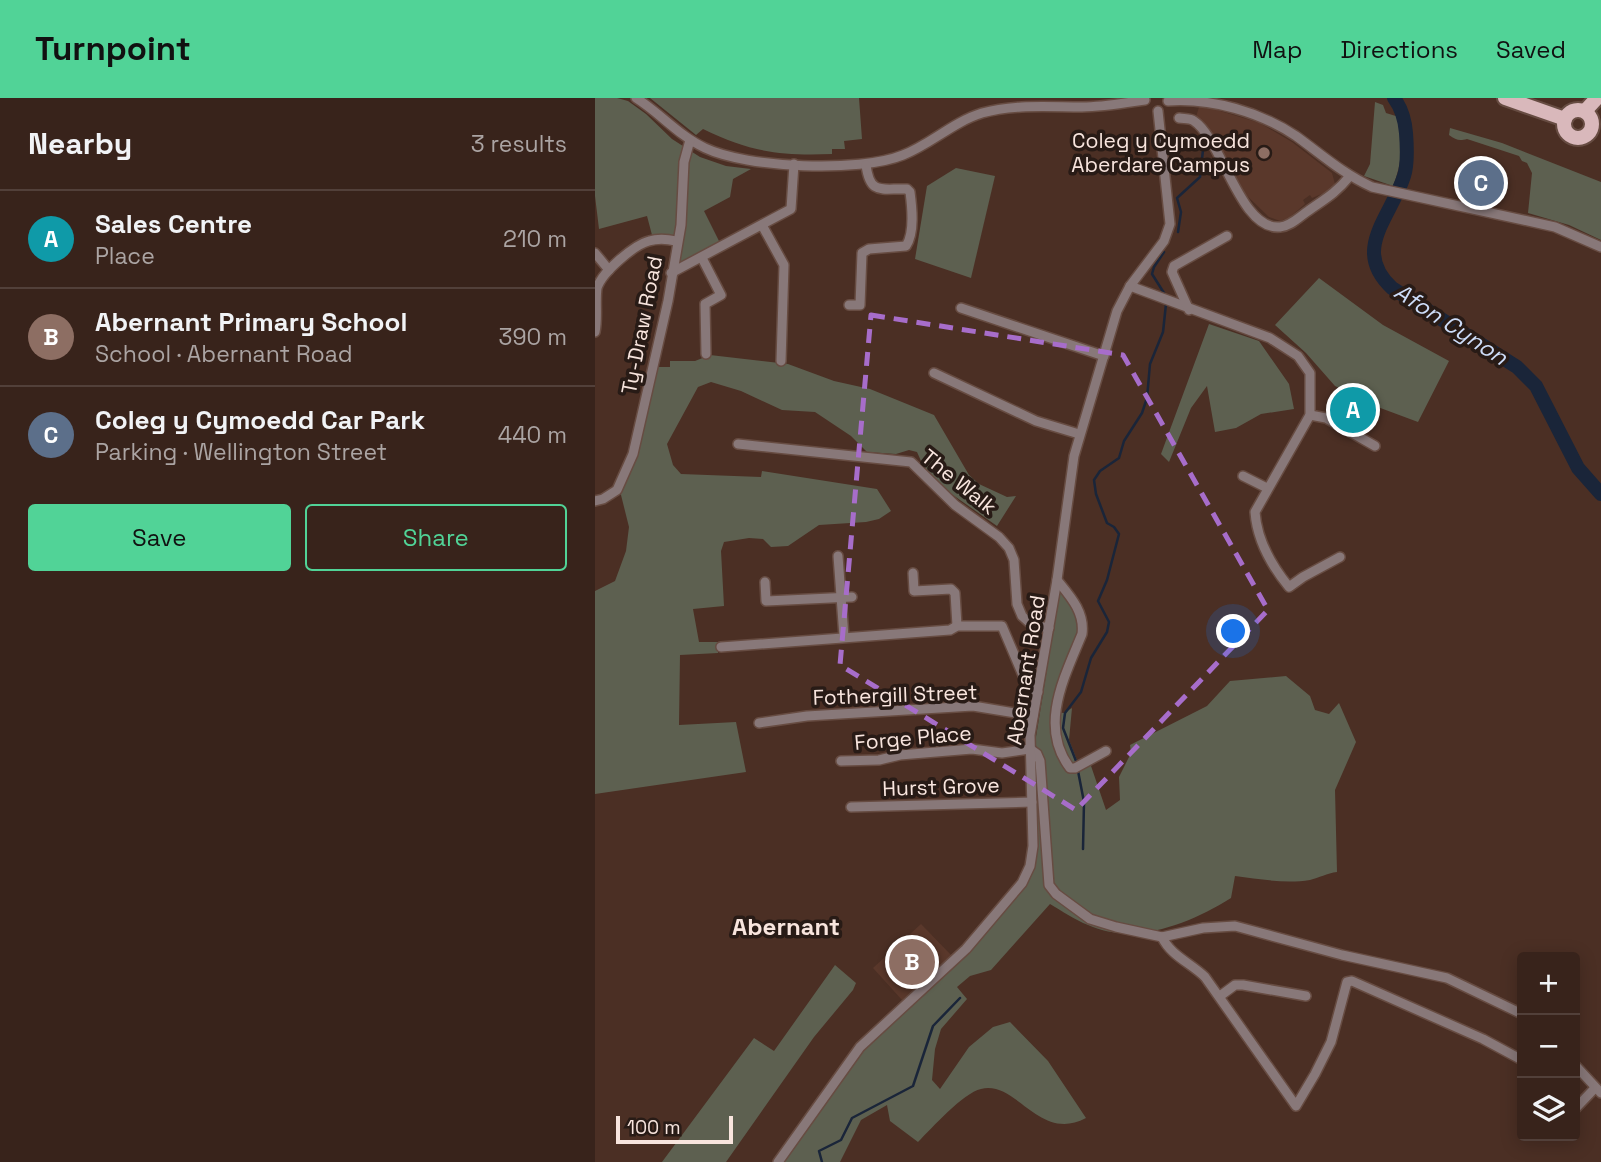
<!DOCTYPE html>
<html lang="en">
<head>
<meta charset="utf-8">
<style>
  :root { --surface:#38231b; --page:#432f28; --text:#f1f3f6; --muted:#aba4a3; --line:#52403a; --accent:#51d397 }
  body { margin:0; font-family:"Space Grotesk",sans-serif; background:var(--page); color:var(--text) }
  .controls { position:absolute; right:21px; bottom:21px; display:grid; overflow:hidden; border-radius:7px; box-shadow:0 4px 18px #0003 }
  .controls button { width:63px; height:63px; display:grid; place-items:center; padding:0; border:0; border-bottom:2px solid var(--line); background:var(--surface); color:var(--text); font:35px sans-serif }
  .scale { position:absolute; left:21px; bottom:18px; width:117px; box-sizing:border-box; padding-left:7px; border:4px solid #f8e5de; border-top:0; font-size:19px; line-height:24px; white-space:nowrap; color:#f8e5de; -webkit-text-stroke:5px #281b16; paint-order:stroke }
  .you { position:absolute; left:639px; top:534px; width:24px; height:24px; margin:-18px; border:5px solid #fff; border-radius:50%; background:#1a73e8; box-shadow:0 0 0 10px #1a73e833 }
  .badge { display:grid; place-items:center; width:46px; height:46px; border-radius:50%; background:var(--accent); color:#fff; font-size:23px; font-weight:700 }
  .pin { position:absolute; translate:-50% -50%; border:4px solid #fff; box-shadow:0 2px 7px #0006 }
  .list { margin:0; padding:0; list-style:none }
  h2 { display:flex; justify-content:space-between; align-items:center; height:91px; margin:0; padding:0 28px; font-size:30px }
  h2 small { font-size:23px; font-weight:400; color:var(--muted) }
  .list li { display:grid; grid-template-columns:46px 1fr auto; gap:21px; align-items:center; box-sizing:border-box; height:98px; padding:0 28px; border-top:2px solid var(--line) }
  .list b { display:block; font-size:26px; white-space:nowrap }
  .list p { margin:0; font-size:23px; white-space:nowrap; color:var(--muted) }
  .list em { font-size:23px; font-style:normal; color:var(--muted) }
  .actions { display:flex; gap:14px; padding:21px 28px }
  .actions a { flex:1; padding:16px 0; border:2px solid var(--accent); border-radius:7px; text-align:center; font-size:24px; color:var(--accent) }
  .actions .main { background:var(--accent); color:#111 }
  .icon { flex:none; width:38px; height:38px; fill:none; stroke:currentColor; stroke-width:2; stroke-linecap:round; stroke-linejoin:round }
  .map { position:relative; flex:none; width:1006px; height:1064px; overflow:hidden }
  header { display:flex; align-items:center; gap:42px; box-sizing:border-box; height:98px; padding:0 35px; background:var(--accent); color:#111 }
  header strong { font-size:33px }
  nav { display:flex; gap:38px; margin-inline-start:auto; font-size:24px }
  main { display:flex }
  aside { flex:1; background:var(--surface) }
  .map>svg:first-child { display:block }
</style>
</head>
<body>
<header>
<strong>Turnpoint</strong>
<nav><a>Map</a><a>Directions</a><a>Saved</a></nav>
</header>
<main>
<aside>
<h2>Nearby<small>3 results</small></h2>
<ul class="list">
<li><span class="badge" style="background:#0f9aa8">A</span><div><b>Sales Centre</b><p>Place</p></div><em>210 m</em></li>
<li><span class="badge" style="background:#8d6e63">B</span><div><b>Abernant Primary School</b><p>School · Abernant Road</p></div><em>390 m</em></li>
<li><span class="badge" style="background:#5c6f8a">C</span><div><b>Coleg y Cymoedd Car Park</b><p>Parking · Wellington Street</p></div><em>440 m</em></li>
</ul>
<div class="actions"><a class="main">Save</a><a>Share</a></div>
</aside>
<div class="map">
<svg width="1006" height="1064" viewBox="0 0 1006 1064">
  <rect width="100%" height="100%" fill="#4b2f24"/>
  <g fill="#5a382b">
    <path d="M 609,8 L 665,25 L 697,44 L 737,75 L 740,86 L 734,93 L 717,100 L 715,97 L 708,102 L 710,106 L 694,120 L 685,123 L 674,119 L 648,94 L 644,84 L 641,85 L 603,23 L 601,19 L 604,9 Z"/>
    <path d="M 326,826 L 357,858 L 307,902 L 278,870 Z"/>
  </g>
  <g fill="#5d6050">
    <path d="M 0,0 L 22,0 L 33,3 L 51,16 L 77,41 L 105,59 L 131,68 L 156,71 L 138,81 L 135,99 L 109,113 L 125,145 L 82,167 L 87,138 L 57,137 L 52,118 L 4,131 L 0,98 Z"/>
    <path d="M 55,0 L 264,0 L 267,41 L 249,43 L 250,51 L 237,51 L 237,56 C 185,58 155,54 108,31 L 101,37 Z"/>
    <path d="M 780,4 L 788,7 L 791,15 L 804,19 C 809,41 807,66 798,88 L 769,78 L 775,66 Z"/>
    <path d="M 855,30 L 907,45 L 1006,84 L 1006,142 L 974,127 L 933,115 L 937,75 L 932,65 L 927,63 L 924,58 L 872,41 C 864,43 861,42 854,37 Z"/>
    <path d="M 361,70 L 400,78 L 376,180 L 320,161 L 332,88 Z"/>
    <path d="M 724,180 L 788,227 L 854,263 L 823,324 L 780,308 L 740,288 L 711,255 L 680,227 Z"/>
    <path d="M 614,226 L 664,243 L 694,286 L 699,311 L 666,316 L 641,330 L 620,334 L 612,288 L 596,310 L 574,364 L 566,356 Z"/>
    <path d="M 115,257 L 193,266 L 239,283 L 275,291 L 339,317 L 374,377 L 384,386 L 412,399 L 421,398 L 402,428 L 355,395 L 330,372 L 322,354 L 314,352 L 301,356 L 272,354 L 256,338 L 220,314 L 187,312 L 146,293 L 116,284 L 103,289 L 72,346 L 78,367 L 86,376 L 166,379 L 167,373 L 282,391 L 296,413 L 284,421 L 271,424 L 224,427 L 193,448 L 176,449 L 168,441 L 154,440 L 129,444 L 126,453 L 129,508 L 98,511 L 104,544 L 123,544 L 123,555 L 85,557 L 84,627 L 141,624 L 151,674 L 0,696 L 0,493 L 20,483 L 31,453 L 34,429 L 25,393 L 62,269 L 75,269 L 75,263 L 100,263 Z"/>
    <path d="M 465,491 L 470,495 L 486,526 L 459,614 L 469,615 L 477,610 L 474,642 L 485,670 L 495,665 L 511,712 L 525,702 L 524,679 L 536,655 L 535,647 L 612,608 L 635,583 L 691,578 L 715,598 L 720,612 L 734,616 L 744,605 L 761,644 L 740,692 L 742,774 C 732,775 724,780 715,782 C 690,786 665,781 640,778 L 636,800 C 594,826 540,848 493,827 C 480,822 467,813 455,806 L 396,872 L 375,878 L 362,889 L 372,901 L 346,931 L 340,951 L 337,982 L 345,991 L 374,949 L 398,929 L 415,924 L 453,963 L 491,1020 C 444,1045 422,982 386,991 C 368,995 337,1030 323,1044 L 295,1023 L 292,1007 L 266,1022 L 245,1064 L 188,1064 L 269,952 L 282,936 L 364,865 L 417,805 L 431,787 L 438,771 L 442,752 L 440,645 Z"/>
    <path d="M 240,867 L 261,885 L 258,892 L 219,939 L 131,1064 L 67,1064 L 159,940 L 179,953 Z"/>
  </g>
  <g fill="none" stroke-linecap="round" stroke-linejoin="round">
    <g stroke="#1a2539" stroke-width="2.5">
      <path d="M 583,134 L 586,114 L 582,100 L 605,79 L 608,52"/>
      <path d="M 569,195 L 557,176 L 559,169 L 569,154"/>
      <path d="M 481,663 L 468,630 L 470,615 L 486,594 L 496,560 L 512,534 L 514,524 L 503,503 L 512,482 L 524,436 L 519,429 L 512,425 L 501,396 L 499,382 L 505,373 L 524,360 L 529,343 L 547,315 L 552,300 L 555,266 L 568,234 L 571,206"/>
      <path d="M 483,673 L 489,704 L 488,751"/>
      <path d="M 227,1064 L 224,1053 L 246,1042 L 257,1020 L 318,988 L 338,928 L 365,900"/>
    </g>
    <path stroke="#1a2539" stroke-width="14" d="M 799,0 C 807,11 810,22 811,35 C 812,48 813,66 809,78 C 796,119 756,152 797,190 L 922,269 L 941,288 L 983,370 L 1006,396"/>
    <g stroke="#674c42" stroke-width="12">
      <g id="minor">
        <path d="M 41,0 C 65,15 84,38 110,50 C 152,70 264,75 308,57 C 336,46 358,24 387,15 C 419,6 454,9 487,9 C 508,9 530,5 550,2"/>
        <path d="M 573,3 C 617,0 665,14 701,38 C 726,56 748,76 777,89 L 960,129 L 1006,149"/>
        <path d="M 584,20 C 589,21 595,20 599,23 C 627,41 645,133 685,129 C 696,128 704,119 713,113 C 730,101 741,95 754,79"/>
        <path d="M 167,127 L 189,167 L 186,263"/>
        <path d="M 0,155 L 14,172"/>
        <path d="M 107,160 L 126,197 L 110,206 L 111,256"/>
        <path d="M 76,175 L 196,111 L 199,66"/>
        <path d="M 535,188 L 675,240 L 703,258 L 715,275 L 715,317 L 660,414 C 662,442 676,467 694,489 L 708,479 L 745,459"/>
        <path d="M 254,207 L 265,207 L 267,155 L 274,151 L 311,148 C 320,135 317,109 315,94 L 312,91 C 287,90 275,98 271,67"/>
        <path d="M 366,210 L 509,258"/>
        <path d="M 594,212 L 577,174 L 579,168 L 632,138"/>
        <path d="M 0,234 C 3,220 0,204 2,190 C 7,174 39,147 54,143 C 64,140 72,141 81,143"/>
        <path d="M 339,275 L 441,323 L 484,336"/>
        <path d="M 715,317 L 731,320 L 780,348"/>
        <path d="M 143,346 L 316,364 L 360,407 L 404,439 L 414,450 L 419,462 L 422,506 L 427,518 L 437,527 L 454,530"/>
        <path d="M 648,378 L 672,390"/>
        <path d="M 0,403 L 8,401 L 22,392 L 38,356 L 73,203 L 86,127 L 89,64 L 95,42"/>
        <path d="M 243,458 L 249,539"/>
        <path d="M 318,475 L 319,493 L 356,491 L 360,495 L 362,528"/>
        <path d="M 462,482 C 475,498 490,514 487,536 C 470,578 443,628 475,670 L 480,670 L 511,653"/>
        <path d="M 170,484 L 171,503 L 257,499"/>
        <path d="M 126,549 L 355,532 L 362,528 L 407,528 L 433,589 L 443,594"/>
        <path d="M 164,625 L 212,618 L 378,608 L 438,618"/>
        <path d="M 246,663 L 284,662 L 305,657 L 377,651 L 407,655 L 435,651 L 442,656 L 445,663 L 454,787 L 461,796 L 495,821 L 521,829 L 567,839 L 608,830 L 640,828 L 747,857 L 852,880 L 927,916"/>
        <path d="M 256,709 L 437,704"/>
        <path d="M 567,839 C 576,858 596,865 610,879 L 701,1008 L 720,976 L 736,944 L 752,884 L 757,883 L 888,941 L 927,962"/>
        <path d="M 625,898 L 640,887 L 648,887 L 711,898"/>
        <path d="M 980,967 L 1006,995"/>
        <path d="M 980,1011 L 1000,990"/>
        <path d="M 183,1064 L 265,949 L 371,851 L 427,785 L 435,768 L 438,748 L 435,637 L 462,482 L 479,358 L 522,213 L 535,188 L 569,143 L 575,126 L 563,13"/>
      </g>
    </g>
    <g stroke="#674c42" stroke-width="18">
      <g id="primary">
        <path d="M 910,0 L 970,21"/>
        <circle cx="983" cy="26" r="14"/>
        <path d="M 990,13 L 1002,0"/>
      </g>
    </g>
    <use href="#minor" stroke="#887879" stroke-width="9"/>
    <use href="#primary" stroke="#d9b8bb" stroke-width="14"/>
  </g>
  <path fill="none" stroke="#a76dca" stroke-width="5" stroke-dasharray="14 9" stroke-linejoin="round" d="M 276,217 L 528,257 L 673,512 L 481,712 L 245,567 Z"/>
  <circle fill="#8d6e63" stroke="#281b16" stroke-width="2.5" cx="669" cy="55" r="7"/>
  <g text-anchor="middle" stroke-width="7" stroke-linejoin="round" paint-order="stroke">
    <g font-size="21" fill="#f8e5de" stroke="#281b16" text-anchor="end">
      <text x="655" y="50">Coleg y Cymoedd<tspan x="655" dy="24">Aberdare Campus</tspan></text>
    </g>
    <g font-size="21" fill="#f8e5de" stroke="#281b16">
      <text transform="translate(47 227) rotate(-79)" y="7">Ty-Draw Road</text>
      <text transform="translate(364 384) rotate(39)" y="7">The Walk</text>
      <text transform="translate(431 572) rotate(-81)" y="7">Abernant Road</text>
      <text transform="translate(300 597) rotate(-2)" y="7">Fothergill Street</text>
      <text transform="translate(318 640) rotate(-5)" y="7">Forge Place</text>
      <text transform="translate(346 689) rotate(-2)" y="7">Hurst Grove</text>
    </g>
    <g font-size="23" font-style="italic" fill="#cdddf9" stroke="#281b16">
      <text transform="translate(856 226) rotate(33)" y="8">Afon Cynon</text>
    </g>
    <g font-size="24" font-weight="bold" fill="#f8e5de" stroke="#281b16">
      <text x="191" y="837">Abernant</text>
    </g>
  </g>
</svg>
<div class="controls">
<button>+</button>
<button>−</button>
<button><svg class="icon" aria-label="layers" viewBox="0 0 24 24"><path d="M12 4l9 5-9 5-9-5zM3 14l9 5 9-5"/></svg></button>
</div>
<div class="scale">100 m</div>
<div class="you"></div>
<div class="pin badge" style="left:758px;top:312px;background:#0f9aa8">A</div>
<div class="pin badge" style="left:317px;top:864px;background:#8d6e63">B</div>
<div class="pin badge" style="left:886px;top:85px;background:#5c6f8a">C</div>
</div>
</main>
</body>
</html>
